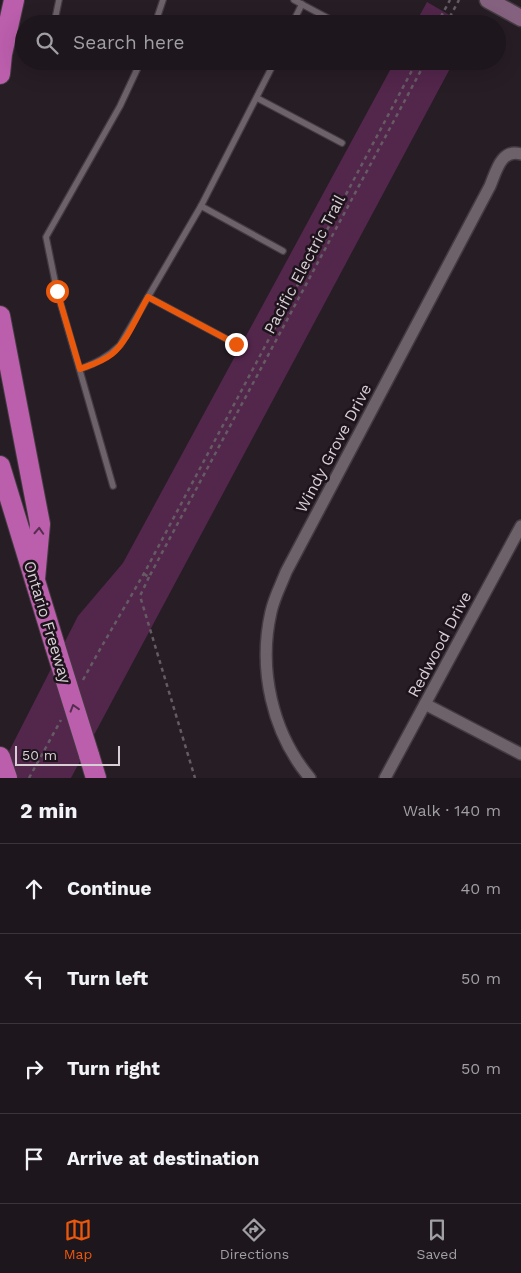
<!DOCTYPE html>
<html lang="en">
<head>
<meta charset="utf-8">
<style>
  :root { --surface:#1d161c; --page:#251f25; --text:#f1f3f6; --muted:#a09fa3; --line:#3b353b; --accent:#ea580c }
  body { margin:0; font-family:"Work Sans",sans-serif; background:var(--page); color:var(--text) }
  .scale { position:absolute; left:15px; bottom:12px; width:105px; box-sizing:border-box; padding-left:5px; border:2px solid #d6cfd4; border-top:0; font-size:14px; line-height:18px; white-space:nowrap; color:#d6cfd4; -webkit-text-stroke:4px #1d141b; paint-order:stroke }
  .stop { position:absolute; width:15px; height:15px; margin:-11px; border:4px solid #ea580c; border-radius:50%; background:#fff }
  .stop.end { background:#ea580c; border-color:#fff; box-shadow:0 1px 5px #0008 }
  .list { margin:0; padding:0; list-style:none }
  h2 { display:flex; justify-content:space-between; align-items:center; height:65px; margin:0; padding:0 20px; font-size:21px }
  h2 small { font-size:16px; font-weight:400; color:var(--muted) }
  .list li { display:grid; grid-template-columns:32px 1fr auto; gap:15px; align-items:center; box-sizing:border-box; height:90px; padding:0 20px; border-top:1px solid var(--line) }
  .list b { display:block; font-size:19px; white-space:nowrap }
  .list em { font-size:16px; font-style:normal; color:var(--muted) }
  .icon { flex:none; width:28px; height:28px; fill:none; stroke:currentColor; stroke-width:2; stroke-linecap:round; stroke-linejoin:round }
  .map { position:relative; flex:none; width:521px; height:778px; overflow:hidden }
  .search { position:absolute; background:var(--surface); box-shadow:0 5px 20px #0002; left:15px; right:15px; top:15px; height:55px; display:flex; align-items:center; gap:12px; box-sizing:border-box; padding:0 18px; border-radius:28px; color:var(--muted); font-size:19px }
  .sheet { height:425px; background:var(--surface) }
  nav { display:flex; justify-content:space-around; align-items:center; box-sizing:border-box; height:70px; border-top:1px solid var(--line); background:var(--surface); font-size:14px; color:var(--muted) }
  nav a { display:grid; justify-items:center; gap:2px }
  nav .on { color:var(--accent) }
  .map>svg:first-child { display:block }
</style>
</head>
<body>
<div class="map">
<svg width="521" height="778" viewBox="0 0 521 778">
  <rect width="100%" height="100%" fill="#271d25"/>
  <g fill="#53264c">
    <path d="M 427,2 L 465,24 L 415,24 Z"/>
    <path d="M 395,61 L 454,61 L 71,778 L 0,778 L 0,769 L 78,616 L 123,563 Z"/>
  </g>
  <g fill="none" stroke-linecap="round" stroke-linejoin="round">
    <g stroke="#433b41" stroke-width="8">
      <g id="service">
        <path d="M 294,0 L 339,24"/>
        <path d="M 54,24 L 59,0"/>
        <path d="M 155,24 L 163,0"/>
        <path d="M 292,24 L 302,4"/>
        <path d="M 257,98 L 342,143"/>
        <path d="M 201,206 L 283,251"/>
        <path d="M 148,297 L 236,344"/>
        <path d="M 80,369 C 96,363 108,357 120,345 L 201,206 L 275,61"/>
        <path d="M 113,486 L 57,291 L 46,237 L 120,106 L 141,61"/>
      </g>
    </g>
    <g stroke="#433b41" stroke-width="14">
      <g id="minor">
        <path d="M 425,704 L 521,754"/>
        <path d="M 310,778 C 272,733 258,669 271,612 C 274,598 281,585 286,572 L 490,186 C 496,172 501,148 521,154"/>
        <path d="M 385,778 L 521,526"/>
      </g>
    </g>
    <g stroke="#433b41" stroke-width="19">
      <path id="secondary" d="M 488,0 L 521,18"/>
    </g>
    <g stroke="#433b41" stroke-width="22">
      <g id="motorway">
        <path d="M 0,74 L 2,54 L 14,0"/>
        <path d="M 0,316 L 40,524 L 35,579"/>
        <path d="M 0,466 L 55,646"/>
        <path d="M 89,755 L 96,778"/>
        <path d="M 0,757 L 7,778"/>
      </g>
    </g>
    <g stroke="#655c63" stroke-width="2.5" stroke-dasharray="4 4" stroke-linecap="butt">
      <path d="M 437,24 L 450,0"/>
      <path d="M 446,24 L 459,0"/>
      <path d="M 144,574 L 149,577 L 426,61"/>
      <path d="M 149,577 L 140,596 L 195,778"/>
      <path d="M 83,680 C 104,641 127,604 148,566 L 417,61"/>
      <path d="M 29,778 L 61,720"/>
    </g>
    <use href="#service" stroke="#6d626a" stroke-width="5.5"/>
    <use href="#minor" stroke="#6d626a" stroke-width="11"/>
    <use href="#secondary" stroke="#84617e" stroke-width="16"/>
    <use href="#motorway" stroke="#bb5eac" stroke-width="20"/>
    <g stroke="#433b41" stroke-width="22" stroke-linecap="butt">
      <path id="motorway-bridge" d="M 55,646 L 89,755"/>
    </g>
    <use href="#motorway-bridge" stroke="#bb5eac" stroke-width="20"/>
  </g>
  <defs><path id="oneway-chevron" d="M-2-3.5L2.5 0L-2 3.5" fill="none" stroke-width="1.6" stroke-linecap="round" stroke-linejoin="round" transform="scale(1.25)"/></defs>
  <g stroke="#542e4e">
    <use href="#oneway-chevron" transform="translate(39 531) rotate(-87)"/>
    <use href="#oneway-chevron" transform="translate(74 708) rotate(-107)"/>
  </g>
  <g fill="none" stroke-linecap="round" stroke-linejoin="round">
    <path stroke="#ea580c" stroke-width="6" d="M 57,291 L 80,369 C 91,365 102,362 112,354 C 127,342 138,314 148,297 L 236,344"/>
  </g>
  <g text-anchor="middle" stroke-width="5" stroke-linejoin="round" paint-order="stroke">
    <g font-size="16" fill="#d6cfd4" stroke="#1d141b">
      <text transform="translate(304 264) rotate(-62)" y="6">Pacific Electric Trail</text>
      <text transform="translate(333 448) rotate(-62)" y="6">Windy Grove Drive</text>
      <text transform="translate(48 622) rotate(73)" y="6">Ontario Freeway</text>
      <text transform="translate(439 644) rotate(-62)" y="6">Redwood Drive</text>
    </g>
  </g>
</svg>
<div class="scale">50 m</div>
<div class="stop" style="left:57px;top:291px"></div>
<div class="stop end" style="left:236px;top:344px"></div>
<div class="search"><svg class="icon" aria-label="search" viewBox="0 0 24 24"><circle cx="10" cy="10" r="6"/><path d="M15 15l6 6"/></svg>Search here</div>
</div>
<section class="sheet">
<h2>2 min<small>Walk · 140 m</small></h2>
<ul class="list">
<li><svg class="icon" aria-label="ahead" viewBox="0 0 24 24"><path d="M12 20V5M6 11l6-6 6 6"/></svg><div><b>Continue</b></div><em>40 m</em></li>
<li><svg class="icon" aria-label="left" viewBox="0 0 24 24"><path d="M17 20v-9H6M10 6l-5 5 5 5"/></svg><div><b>Turn left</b></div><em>50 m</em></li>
<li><svg class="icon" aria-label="right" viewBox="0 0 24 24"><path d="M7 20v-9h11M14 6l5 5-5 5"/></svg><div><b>Turn right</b></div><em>50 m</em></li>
<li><svg class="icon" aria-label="arrive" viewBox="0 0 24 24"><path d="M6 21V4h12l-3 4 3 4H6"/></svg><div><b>Arrive at destination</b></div></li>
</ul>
</section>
<nav>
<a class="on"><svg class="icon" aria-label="map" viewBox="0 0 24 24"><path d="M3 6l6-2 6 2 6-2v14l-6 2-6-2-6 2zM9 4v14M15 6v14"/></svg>Map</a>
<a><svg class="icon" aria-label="directions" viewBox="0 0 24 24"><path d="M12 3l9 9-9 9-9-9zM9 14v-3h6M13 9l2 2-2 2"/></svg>Directions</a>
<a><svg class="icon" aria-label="saved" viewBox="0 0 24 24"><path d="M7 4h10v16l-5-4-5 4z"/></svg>Saved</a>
</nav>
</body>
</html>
